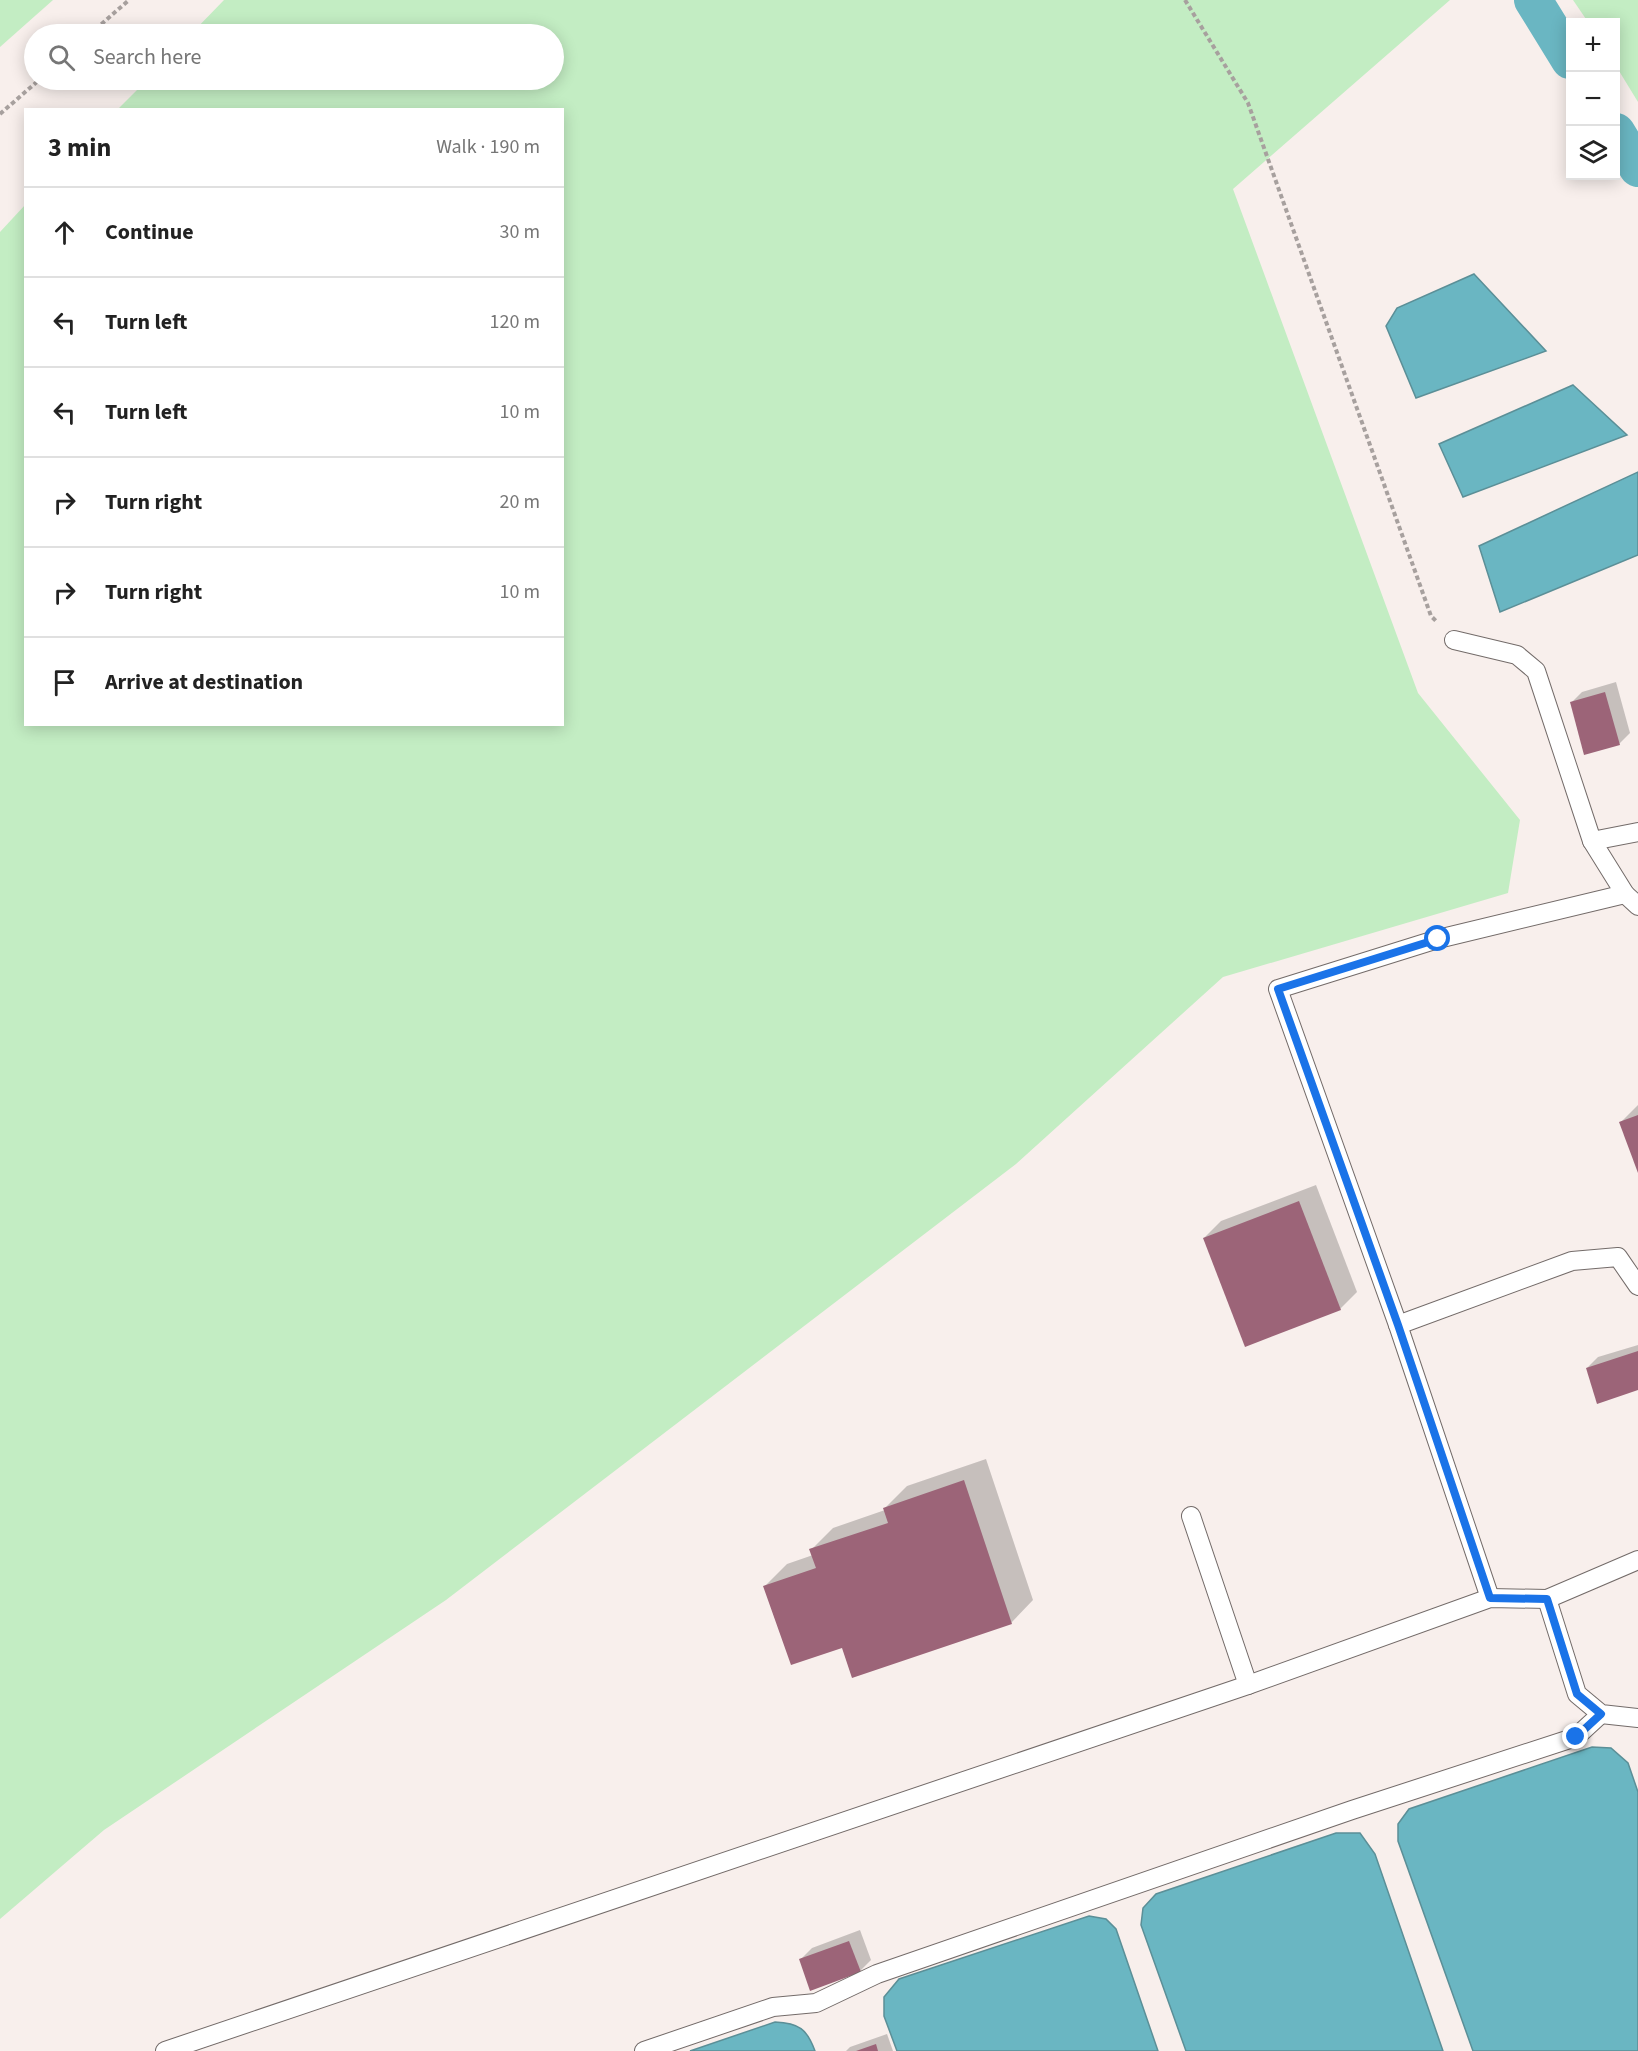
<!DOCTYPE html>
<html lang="en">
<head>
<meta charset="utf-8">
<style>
  :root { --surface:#fff; --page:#f2f2f2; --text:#222; --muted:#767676; --line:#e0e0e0 }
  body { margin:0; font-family:"Source Sans 3",sans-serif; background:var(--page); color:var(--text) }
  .controls { position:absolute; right:18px; top:18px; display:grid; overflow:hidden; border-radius:0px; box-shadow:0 3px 15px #0003 }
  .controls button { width:54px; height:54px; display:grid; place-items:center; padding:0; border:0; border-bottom:2px solid var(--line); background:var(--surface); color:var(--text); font:30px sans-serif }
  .stop { position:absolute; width:18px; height:18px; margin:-14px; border:4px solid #1a73e8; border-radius:50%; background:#fff }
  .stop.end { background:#1a73e8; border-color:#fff; box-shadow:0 2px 6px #0008 }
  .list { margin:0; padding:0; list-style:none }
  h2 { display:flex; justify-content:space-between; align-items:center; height:78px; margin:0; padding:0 24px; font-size:26px }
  h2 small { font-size:20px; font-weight:400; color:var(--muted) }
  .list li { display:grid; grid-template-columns:39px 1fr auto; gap:18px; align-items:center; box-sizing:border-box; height:90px; padding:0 24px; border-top:2px solid var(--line) }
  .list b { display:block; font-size:22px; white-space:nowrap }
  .list em { font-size:20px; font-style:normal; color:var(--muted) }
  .icon { flex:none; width:33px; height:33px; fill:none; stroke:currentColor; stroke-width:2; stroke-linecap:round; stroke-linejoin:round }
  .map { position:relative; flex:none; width:1638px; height:2051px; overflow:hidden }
  .search { position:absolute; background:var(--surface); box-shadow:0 3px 15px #0003; left:24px; top:24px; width:540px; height:66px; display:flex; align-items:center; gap:15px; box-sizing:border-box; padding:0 21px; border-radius:33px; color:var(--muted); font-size:22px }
  .panel { position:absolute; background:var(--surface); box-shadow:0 3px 15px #0003; left:24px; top:108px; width:540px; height:618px; border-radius:0px }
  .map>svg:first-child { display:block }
</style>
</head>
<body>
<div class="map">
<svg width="1638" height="2051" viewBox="0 0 1638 2051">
  <rect width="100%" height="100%" fill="#f8efec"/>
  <g fill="#c3edc3">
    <path d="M 0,0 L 53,0 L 0,47 Z"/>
    <path d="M 224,0 L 1450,0 L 1233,189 L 1418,693 L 1520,820 L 1508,893 L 1223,977 L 1016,1164 L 446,1600 L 104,1830 L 0,1919 L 0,232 L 25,205 L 26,724 L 562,724 L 562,110 L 118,109 L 147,80 L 554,80 L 554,34 L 191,34 Z"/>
    <path d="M 1573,0 L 1638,0 L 1638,102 L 1616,66 L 1616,22 L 1588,22 Z"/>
  </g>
  <g fill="#6ab6c2" stroke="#5b8f97" stroke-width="1.5">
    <path d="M 1474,274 L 1546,351 L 1416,398 L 1386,326 L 1397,308 Z"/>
    <path d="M 1573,385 L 1627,435 L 1463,497 L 1439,444 Z"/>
    <path d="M 1638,472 L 1638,555 L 1500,612 L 1479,546 Z"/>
    <path d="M 1592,1747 L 1611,1748 L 1628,1763 L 1638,1792 L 1638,2051 L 1473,2051 L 1398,1841 L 1398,1824 L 1409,1809 Z"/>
    <path d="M 1336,1833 L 1360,1833 L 1375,1854 L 1443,2051 L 1186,2051 L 1141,1925 L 1143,1908 L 1156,1894 Z"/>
    <path d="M 1089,1916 L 1106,1919 L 1116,1929 L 1158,2051 L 897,2051 L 884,2016 L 884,1997 L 899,1979 Z"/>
    <path d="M 775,2022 C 799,2023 807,2029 815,2051 L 690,2051 Z"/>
  </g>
  <g fill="#0003">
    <path d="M 1616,682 L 1630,733 L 1619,744 L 1571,703 L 1582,692 Z"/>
    <path d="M 1638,1105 L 1638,1169 L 1621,1122 Z"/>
    <path d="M 1316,1185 L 1357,1292 L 1340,1309 L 1204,1238 L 1221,1221 Z"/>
    <path d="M 1638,1345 L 1638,1389 L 1587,1368 L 1598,1357 Z"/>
    <path d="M 986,1459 L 1033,1600 L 1011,1623 L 843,1646 L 765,1586 L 787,1564 L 813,1555 L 811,1550 L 833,1528 L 885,1510 L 885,1508 L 907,1486 Z"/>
    <path d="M 860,1930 L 871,1960 L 860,1971 L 801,1959 L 812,1948 Z"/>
    <path d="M 887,2034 L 893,2051 L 846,2051 L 850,2047 Z"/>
  </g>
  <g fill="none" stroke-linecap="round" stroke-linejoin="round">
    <g stroke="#6ab6c2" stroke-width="38">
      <path d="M 1533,0 L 1570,60"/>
      <path d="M 1616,132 L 1638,168"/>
    </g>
  </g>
  <g fill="#9c6478">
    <path d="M 1605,692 L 1620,745 L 1584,755 L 1570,702 Z"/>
    <path d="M 1638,1115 L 1638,1173 L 1619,1122 Z"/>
    <path d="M 1299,1201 L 1341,1310 L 1245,1347 L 1203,1238 Z"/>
    <path d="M 1638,1351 L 1638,1390 L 1597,1404 L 1586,1368 Z"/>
    <path d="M 964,1480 L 1012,1624 L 852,1678 L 842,1648 L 791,1665 L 763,1586 L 816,1568 L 809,1549 L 888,1523 L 883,1508 Z"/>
    <path d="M 849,1941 L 861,1972 L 810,1991 L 799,1959 Z"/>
    <path d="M 876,2044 L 878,2051 L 856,2051 Z"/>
  </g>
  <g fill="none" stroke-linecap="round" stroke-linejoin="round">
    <g stroke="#736b69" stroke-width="20">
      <g id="service">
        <path d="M 1454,640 L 1517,655 L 1536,671 L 1592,841 L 1625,894 L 1638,906"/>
        <path d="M 1592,841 L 1638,832"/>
        <path d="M 1398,1325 L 1572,1261 L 1618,1257 L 1638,1286"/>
        <path d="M 1191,1516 L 1248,1685"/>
        <path d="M 1490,1598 L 1398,1325 L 1278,989 L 1438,939 L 1625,894"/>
        <path d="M 1547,1599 L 1577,1694 L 1601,1714 L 1638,1718"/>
        <path d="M 165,2051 L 1248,1685 L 1490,1598 L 1547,1599 L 1638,1560"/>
        <path d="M 644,2051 L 773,2007 L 816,2003 L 877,1974 L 1352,1810 L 1576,1737 L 1601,1714"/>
      </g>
    </g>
    <g stroke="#a7a09e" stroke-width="4" stroke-dasharray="4.5 3" stroke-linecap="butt">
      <path d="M 1185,0 L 1248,103 L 1431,616 L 1437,622"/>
      <path d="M 90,34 L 129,0"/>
      <path d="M 0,114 L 39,80"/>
    </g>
    <use href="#service" stroke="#fff" stroke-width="18"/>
  </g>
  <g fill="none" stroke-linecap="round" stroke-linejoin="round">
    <path stroke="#1a73e8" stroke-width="8" d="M 1438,939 L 1278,989 L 1398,1325 L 1490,1598 L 1547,1599 L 1577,1694 L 1601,1714 L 1576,1737"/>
  </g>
</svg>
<div class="controls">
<button>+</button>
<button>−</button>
<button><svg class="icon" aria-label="layers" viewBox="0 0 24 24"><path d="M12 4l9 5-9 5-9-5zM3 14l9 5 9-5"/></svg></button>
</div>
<div class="stop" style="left:1438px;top:939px"></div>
<div class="stop end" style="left:1576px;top:1737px"></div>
<div class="search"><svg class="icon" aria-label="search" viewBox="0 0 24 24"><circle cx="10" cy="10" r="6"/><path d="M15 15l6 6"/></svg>Search here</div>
<section class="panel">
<h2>3 min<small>Walk · 190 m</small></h2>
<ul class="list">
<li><svg class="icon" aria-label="ahead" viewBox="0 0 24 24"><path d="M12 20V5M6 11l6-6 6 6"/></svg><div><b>Continue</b></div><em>30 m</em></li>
<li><svg class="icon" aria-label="left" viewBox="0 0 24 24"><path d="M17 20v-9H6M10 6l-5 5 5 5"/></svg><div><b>Turn left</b></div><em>120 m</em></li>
<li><svg class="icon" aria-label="left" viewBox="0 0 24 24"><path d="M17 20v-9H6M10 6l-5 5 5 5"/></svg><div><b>Turn left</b></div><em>10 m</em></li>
<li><svg class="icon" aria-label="right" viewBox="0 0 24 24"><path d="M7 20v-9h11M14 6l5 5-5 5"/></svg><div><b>Turn right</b></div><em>20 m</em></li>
<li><svg class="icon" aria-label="right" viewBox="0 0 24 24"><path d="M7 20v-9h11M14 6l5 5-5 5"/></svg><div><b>Turn right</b></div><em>10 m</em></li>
<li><svg class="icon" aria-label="arrive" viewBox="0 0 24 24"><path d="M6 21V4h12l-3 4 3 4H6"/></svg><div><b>Arrive at destination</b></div></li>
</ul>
</section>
</div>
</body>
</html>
